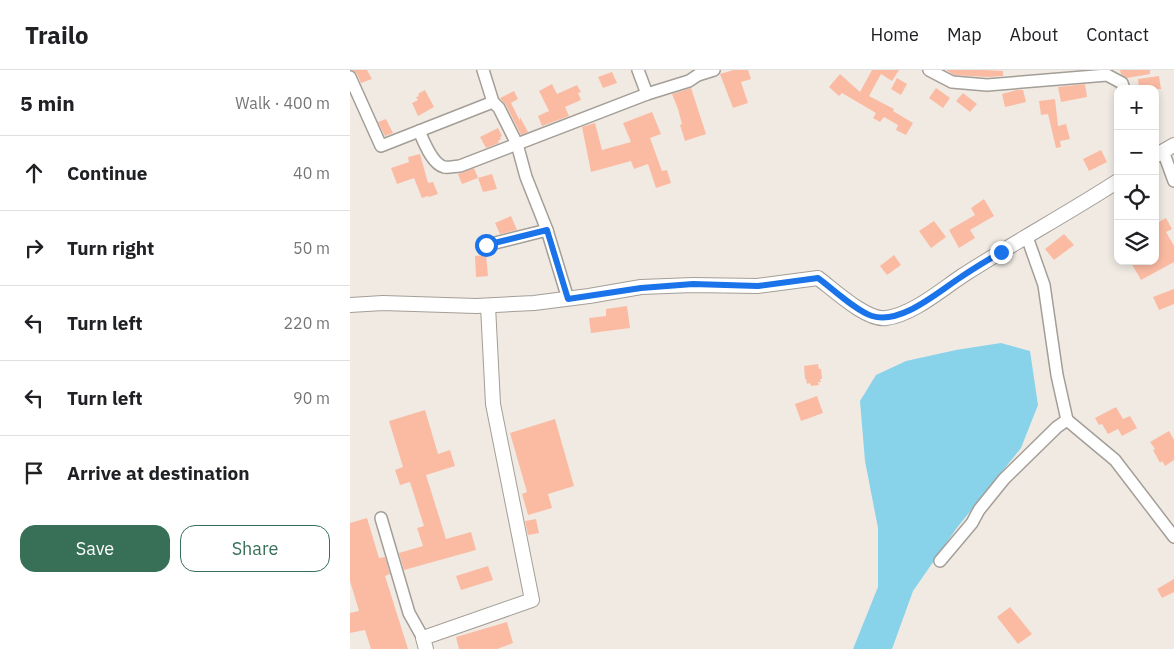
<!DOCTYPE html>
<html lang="en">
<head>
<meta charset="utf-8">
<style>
  :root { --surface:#fff; --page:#f2f2f2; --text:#202124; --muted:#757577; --line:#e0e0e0; --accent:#377057 }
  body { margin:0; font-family:"IBM Plex Sans",sans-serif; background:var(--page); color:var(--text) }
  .controls { position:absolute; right:15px; top:15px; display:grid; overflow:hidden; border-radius:10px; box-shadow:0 2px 8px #0003 }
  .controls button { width:45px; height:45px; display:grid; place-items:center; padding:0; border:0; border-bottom:1px solid var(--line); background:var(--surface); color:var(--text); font:25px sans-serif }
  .stop { position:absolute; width:15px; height:15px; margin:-11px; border:4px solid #1a73e8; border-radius:50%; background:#fff }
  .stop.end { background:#1a73e8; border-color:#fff; box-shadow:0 1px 5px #0008 }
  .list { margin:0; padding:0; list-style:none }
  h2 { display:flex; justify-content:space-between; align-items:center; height:65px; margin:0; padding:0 20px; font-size:21px }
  h2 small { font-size:16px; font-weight:400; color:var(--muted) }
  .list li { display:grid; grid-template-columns:32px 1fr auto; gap:15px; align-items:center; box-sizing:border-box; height:75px; padding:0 20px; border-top:1px solid var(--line) }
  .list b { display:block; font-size:19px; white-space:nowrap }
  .list em { font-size:16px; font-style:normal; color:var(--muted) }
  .actions { display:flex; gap:10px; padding:15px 20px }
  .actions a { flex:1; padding:11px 0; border:1px solid var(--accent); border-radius:15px; text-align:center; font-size:18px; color:var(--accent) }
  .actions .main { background:var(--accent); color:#fff }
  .icon { flex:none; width:28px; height:28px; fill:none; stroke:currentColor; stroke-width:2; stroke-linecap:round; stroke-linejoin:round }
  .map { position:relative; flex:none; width:824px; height:579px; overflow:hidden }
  header { display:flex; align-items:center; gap:30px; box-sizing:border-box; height:70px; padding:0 25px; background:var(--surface); border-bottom:1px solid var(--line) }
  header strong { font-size:24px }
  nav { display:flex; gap:28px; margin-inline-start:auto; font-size:18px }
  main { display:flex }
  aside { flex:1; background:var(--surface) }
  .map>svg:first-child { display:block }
</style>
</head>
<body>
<header>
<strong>Trailo</strong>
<nav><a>Home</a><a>Map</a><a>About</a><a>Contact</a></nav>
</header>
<main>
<aside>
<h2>5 min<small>Walk · 400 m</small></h2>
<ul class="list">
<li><svg class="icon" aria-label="ahead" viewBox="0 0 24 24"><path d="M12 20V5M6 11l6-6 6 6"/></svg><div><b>Continue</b></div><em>40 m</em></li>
<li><svg class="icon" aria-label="right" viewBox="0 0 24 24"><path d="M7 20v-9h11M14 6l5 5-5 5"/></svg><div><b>Turn right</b></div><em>50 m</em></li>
<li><svg class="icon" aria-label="left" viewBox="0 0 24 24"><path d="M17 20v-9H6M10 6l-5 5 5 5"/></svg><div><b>Turn left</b></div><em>220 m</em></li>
<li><svg class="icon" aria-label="left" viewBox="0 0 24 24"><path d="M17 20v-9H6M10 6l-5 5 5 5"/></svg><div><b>Turn left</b></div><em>90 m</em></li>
<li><svg class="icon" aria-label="arrive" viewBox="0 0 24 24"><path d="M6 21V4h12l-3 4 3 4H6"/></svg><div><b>Arrive at destination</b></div></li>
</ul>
<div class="actions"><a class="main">Save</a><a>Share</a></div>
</aside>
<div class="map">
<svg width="824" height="579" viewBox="0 0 824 579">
  <rect width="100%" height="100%" fill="#f0eae3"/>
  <path fill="#88d2ea" d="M 651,273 L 680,281 L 688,335 L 671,378 L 606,459 L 563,521 L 542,579 L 503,579 L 528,517 L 528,458 L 515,391 L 510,331 L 526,305 L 556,291 L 606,280 Z"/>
  <g fill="#fbbba3">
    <path d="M 2,0 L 17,0 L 22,9 L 11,13 L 7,4 Z"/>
    <path d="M 384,0 L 398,0 L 401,9 L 391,12 L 398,33 L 383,38 L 370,4 Z"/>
    <path d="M 522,0 L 549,0 L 542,11 L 531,4 L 519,26 L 544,39 L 543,41 L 563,53 L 556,65 L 546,60 L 548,55 L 534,47 L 530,52 L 523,48 L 526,43 L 492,23 L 489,26 L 479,17 L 490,4 L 510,22 Z"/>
    <path d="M 596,0 L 634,0 L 653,1 L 653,6 L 637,7 L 604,5 Z"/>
    <path d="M 770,0 L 800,0 L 800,4 L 777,8 L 771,4 Z"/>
    <path d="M 262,2 L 267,13 L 253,18 L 248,7 Z"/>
    <path d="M 809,6 L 811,19 L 789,19 L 788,9 Z"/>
    <path d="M 547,8 L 557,14 L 551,25 L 541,19 Z"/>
    <path d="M 202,14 L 207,24 L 227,15 L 231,22 L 228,23 L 231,30 L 215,37 L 219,46 L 192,56 L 188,46 L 199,41 L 189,21 Z"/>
    <path d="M 735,14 L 737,27 L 711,32 L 708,17 Z"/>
    <path d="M 341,18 L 356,64 L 335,71 L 330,55 L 332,54 L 328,39 L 322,24 Z"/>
    <path d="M 586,18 L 600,28 L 593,38 L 579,28 Z"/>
    <path d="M 75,20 L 84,37 L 68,46 L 62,33 L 68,30 L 66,27 L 69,26 L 68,24 Z"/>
    <path d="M 667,20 L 673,20 L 676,32 L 655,37 L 652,24 Z"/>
    <path d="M 164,21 L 168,29 L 161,33 L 170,51 L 170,47 L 178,62 L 171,65 L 156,35 L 150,28 Z"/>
    <path d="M 613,23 L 627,34 L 620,42 L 606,31 Z"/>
    <path d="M 705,29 L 708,56 L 716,54 L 720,69 L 710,71 L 711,77 L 706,78 L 698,44 L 691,45 L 689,31 Z"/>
    <path d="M 302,42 L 311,64 L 300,68 L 312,101 L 317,100 L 321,113 L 306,118 L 298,94 L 284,99 L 281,91 L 241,102 L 232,57 L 245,53 L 252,80 L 281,72 L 273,53 Z"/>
    <path d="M 36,49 L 43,63 L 35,66 L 28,52 Z"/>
    <path d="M 148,58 L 152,66 L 150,67 L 151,69 L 148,71 L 149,73 L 136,78 L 130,67 Z"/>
    <path d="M 751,80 L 757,92 L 739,101 L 733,89 Z"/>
    <path d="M 70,84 L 78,113 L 83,112 L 88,124 L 79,127 L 78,126 L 72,128 L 64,108 L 47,114 L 41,98 L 59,92 L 58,87 Z"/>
    <path d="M 124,98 L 128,108 L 112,114 L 108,104 Z"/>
    <path d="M 142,104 L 147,119 L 133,122 L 128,108 Z"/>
    <path d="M 634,129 L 644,146 L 620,160 L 625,168 L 609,178 L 599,160 L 625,145 L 621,138 Z"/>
    <path d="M 161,146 L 167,160 L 150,164 L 145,153 Z"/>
    <path d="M 816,148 L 822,159 L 816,162 L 824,176 L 824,192 L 791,210 L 780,191 L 805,191 L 805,154 Z"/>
    <path d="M 584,151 L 596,167 L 581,178 L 569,161 Z"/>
    <path d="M 714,164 L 724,175 L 704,190 L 695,179 Z"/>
    <path d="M 136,185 L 138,206 L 126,207 L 125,186 Z"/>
    <path d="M 544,185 L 551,195 L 537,205 L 530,196 Z"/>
    <path d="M 824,219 L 824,234 L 809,240 L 803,227 Z"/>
    <path d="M 277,236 L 280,258 L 241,263 L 239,248 L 256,246 L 256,239 Z"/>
    <path d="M 468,294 L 469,299 L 471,299 L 472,309 L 470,309 L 471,312 L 468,312 L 469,315 L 461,316 L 460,313 L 457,314 L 456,309 L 455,309 L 454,296 Z"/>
    <path d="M 467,326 L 473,343 L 451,351 L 445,334 Z"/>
    <path d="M 766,337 L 773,349 L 780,346 L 787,358 L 772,366 L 768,359 L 758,364 L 752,354 L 749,355 L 745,348 Z"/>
    <path d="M 75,340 L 88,384 L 100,380 L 105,396 L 76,405 L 96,469 L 121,462 L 126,480 L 54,500 L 49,483 L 73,476 L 67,458 L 74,456 L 60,412 L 50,415 L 45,400 L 53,397 L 39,351 Z"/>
    <path d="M 205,349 L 224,416 L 198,424 L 202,438 L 178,445 L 172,424 L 177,422 L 160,363 Z"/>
    <path d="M 819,361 L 824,370 L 824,390 L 815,396 L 812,391 L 810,393 L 803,380 L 805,379 L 800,372 Z"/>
    <path d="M 17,448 L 29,488 L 35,487 L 40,504 L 35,506 L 58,579 L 21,579 L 15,560 L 0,563 L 0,543 L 9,541 L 0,511 L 0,453 Z"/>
    <path d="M 186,449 L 189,463 L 178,465 L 175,451 Z"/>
    <path d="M 138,496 L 143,510 L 111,520 L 106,506 Z"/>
    <path d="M 824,509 L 824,522 L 812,528 L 807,519 Z"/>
    <path d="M 660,537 L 682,564 L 668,574 L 647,547 Z"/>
    <path d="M 157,552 L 163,573 L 147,579 L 109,579 L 106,567 Z"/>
  </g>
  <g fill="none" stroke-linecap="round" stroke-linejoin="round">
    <g stroke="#a39e97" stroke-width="14">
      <g id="minor">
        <path d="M 133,0 L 143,32 L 149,38 L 167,74 L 176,107 L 197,160 L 218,229"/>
        <path d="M 288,0 L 297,24"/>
        <path d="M 579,0 L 602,12 L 637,15 L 757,5 L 772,13 L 774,19"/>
        <path d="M 0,7 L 31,76 L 143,32"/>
        <path d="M 69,61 C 74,72 82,94 94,97 C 99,98 105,96 110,96 L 297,24 L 339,11 L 348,5 L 364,0"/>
        <path d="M 813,81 L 824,111"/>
        <path d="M 677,167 L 694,215 L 707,305 L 717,350 L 765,390 L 824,467"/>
        <path d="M 137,175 L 197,160"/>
        <path d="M 31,448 L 59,543 L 73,568"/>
        <path d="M 590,491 L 622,453 L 629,440 L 654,409 L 707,357 L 717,350"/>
      </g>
    </g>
    <g stroke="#a39e97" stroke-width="16">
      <g id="tertiary">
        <path d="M 805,86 L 824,75"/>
        <path d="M 0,235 L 33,233 L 126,236 L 184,233 L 239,226 L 291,217 L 343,215 L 407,216 L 468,208 C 484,220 517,251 536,248 C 562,245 591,220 612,206 C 663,173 717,144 768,111"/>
        <path d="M 76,579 L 73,568 L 182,530 L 143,334 L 138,236"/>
      </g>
    </g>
    <use href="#minor" stroke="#fff" stroke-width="11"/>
    <use href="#tertiary" stroke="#fff" stroke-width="14"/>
  </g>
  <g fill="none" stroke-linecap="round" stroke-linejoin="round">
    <path stroke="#1a73e8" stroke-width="6" d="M 136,175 L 197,160 L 218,229 L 291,218 L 343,214 L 408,216 L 468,208 C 483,219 506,241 522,246 C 551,255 588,222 611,207 C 624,198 638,190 651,182"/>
  </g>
</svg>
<div class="controls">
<button>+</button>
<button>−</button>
<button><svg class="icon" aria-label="locate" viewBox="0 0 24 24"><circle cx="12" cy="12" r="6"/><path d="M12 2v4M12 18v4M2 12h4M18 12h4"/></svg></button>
<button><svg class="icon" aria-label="layers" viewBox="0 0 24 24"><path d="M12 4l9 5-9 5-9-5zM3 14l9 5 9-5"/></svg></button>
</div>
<div class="stop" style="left:136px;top:175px"></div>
<div class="stop end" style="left:651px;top:182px"></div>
</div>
</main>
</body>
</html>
